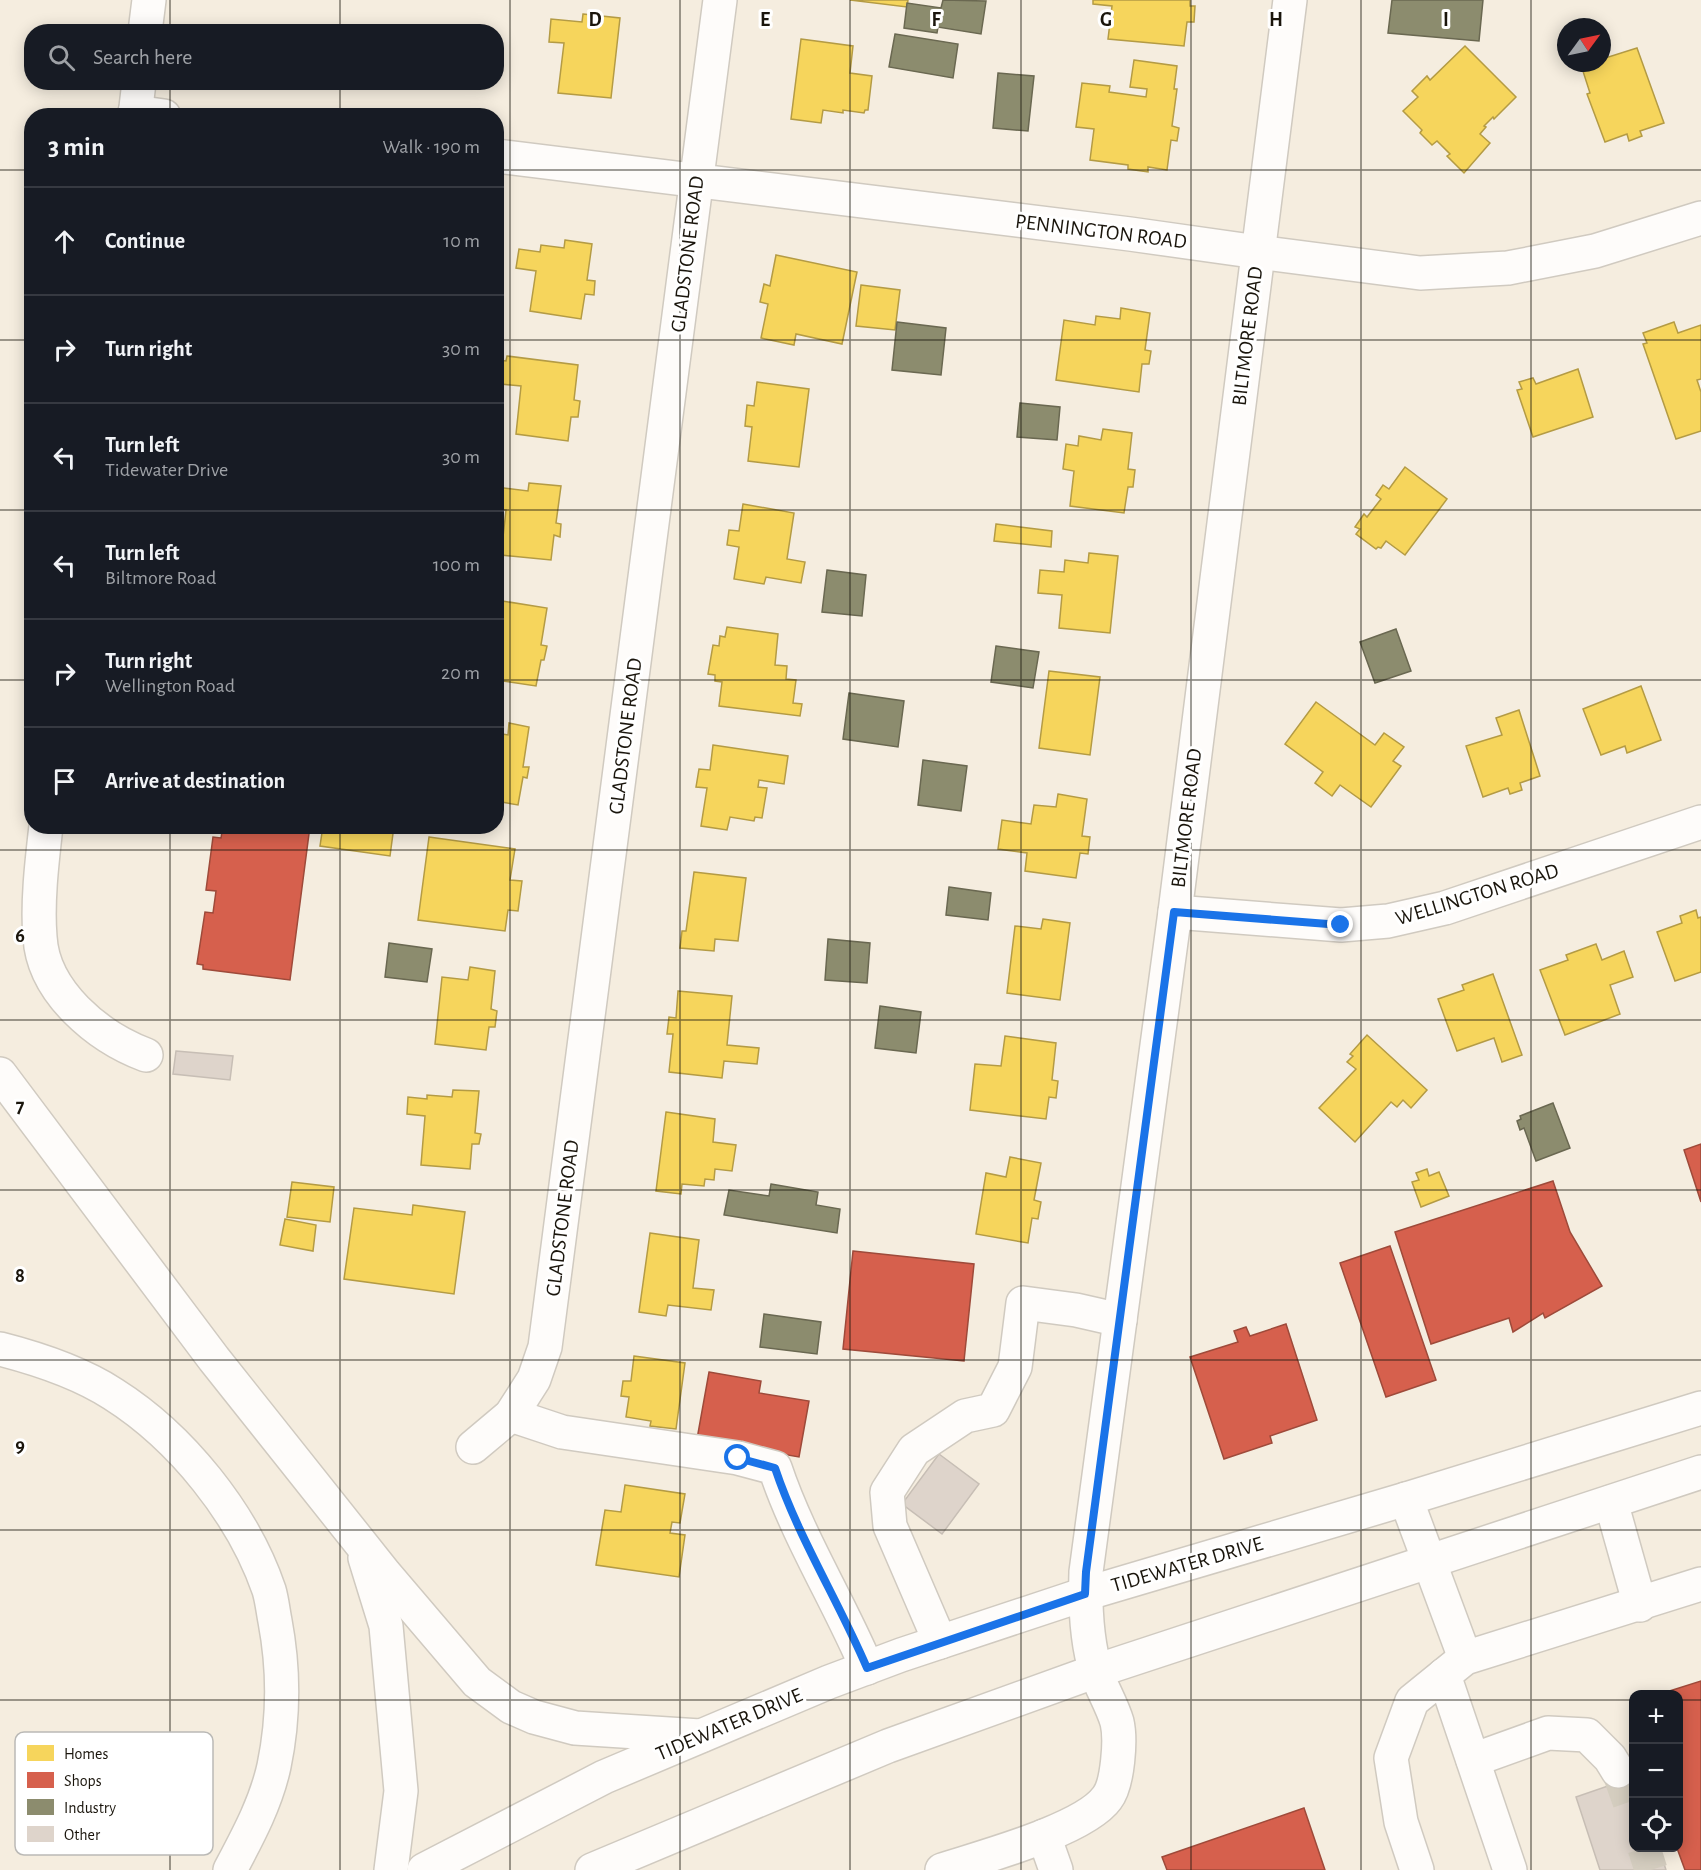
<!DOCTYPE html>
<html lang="en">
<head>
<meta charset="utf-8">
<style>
  :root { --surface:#171b24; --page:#20242c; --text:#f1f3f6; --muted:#9ea1a6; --line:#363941 }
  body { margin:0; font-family:"Alegreya Sans",sans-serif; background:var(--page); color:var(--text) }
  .controls { position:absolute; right:18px; bottom:18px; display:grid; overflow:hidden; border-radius:12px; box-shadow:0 3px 15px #0003 }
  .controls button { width:54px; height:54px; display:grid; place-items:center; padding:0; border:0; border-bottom:2px solid var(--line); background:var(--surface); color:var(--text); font:30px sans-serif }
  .compass { position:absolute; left:1557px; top:18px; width:54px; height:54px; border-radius:50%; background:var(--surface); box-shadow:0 3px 15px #0003; rotate:57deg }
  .stop { position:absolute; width:18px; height:18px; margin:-14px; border:4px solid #1a73e8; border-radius:50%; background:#fff }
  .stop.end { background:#1a73e8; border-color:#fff; box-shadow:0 2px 6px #0008 }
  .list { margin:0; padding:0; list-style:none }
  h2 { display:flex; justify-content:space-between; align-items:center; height:78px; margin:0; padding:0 24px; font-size:26px }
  h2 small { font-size:20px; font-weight:400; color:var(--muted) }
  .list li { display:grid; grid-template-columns:39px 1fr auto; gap:18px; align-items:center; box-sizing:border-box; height:108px; padding:0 24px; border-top:2px solid var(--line) }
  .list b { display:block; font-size:22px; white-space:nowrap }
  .list p { margin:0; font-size:20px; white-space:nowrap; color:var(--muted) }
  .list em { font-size:20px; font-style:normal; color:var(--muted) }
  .icon { flex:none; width:33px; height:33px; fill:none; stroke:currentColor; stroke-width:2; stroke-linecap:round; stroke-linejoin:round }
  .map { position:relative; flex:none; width:1701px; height:1870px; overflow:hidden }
  .search { position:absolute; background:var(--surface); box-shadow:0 3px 15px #0003; left:24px; top:24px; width:480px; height:66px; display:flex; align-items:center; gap:15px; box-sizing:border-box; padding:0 21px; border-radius:24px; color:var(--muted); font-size:22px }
  .panel { position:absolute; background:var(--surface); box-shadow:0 3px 15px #0003; left:24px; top:108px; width:480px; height:726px; border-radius:24px }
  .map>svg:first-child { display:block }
</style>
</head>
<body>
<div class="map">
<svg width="1701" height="1870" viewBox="0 0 1701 1870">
  <rect width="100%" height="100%" fill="#f5eddf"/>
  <g fill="#f6d55c" stroke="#b49b44" stroke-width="1.5">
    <path d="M 850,0 L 908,0 L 907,7 Z"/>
    <path d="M 1093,0 L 1190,0 L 1190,6 L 1195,6 L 1194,22 L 1187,22 L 1184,46 L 1108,39 L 1112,6 L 1093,4 Z"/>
    <path d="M 583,14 L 620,18 L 611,98 L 558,93 L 564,43 L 549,42 L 551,19 L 582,22 Z"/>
    <path d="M 801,39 L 853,46 L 850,73 L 872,76 L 868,110 L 865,110 L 864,113 L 843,110 L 843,113 L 823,110 L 821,123 L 791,119 Z"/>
    <path d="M 1465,46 L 1516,97 L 1494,119 L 1493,117 L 1484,126 L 1486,127 L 1480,134 L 1490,143 L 1464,173 L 1447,156 L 1450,154 L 1437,141 L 1432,145 L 1420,133 L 1422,130 L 1403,111 L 1418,97 L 1412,91 L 1427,76 L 1430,80 Z"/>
    <path d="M 1637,48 L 1664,123 L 1640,131 L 1642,136 L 1629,141 L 1627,134 L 1605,142 L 1587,94 L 1590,93 L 1581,65 L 1602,63 L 1602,59 Z"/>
    <path d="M 1134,60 L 1177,66 L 1174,89 L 1177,89 L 1172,126 L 1179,128 L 1177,141 L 1171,140 L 1167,170 L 1148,167 L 1148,172 L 1128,169 L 1128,165 L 1090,160 L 1094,129 L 1076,127 L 1082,83 L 1110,86 L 1109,92 L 1146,97 L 1147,89 L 1130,87 Z"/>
    <path d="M 565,240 L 592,244 L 587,280 L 595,281 L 594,295 L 585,294 L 581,319 L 530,311 L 536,271 L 516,268 L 519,249 L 540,252 L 541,245 L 564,248 Z"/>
    <path d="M 776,255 L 857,272 L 842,344 L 796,334 L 794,345 L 761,338 L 768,304 L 760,302 L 764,284 L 770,286 Z"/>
    <path d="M 861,285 L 900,290 L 895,330 L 856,326 Z"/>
    <path d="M 1121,308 L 1150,313 L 1145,350 L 1151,351 L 1149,364 L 1142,364 L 1139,392 L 1056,380 L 1064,320 L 1095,325 L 1096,316 L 1120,319 Z"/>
    <path d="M 1674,322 L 1678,333 L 1701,325 L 1701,379 L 1697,380 L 1701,392 L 1701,431 L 1676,439 L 1643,344 L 1647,343 L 1643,333 Z"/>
    <path d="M 507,356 L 578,365 L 574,400 L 580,401 L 578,417 L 571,417 L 568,441 L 516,434 L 521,386 L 501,384 L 502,378 L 496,377 L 498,360 L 506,361 Z"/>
    <path d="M 1578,369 L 1593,417 L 1533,437 L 1517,390 L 1522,389 L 1519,382 L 1533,378 L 1536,384 Z"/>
    <path d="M 757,382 L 809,389 L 799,467 L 748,461 L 752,427 L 745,426 L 747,405 L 754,406 Z"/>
    <path d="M 1103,429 L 1132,433 L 1128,469 L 1135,470 L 1133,487 L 1128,487 L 1124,513 L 1070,506 L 1074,471 L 1063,469 L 1066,444 L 1078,446 L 1079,436 L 1101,440 Z"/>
    <path d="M 1405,467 L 1447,499 L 1405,555 L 1386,541 L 1381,548 L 1378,547 L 1376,549 L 1356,534 L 1360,529 L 1355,527 L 1364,514 L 1367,517 L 1381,499 L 1376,495 L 1383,485 L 1389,489 Z"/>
    <path d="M 529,483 L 561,486 L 556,523 L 561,524 L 560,537 L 554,535 L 551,560 L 501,555 L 506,510 L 496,509 L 496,487 L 528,491 Z"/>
    <path d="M 743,504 L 794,513 L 787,559 L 805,562 L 801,583 L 766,577 L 764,584 L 734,579 L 739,547 L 727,545 L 729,530 L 739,531 Z"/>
    <path d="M 996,524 L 1052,531 L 1051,547 L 994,541 Z"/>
    <path d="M 1089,553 L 1118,556 L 1110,633 L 1059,628 L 1062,595 L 1038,593 L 1040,570 L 1064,572 L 1065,560 L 1088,563 Z"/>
    <path d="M 496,600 L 547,608 L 541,645 L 547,646 L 544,660 L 541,660 L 536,686 L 496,680 Z"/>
    <path d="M 727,627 L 778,634 L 775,665 L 787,666 L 786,679 L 796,680 L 793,703 L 802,704 L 800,716 L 719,706 L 722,682 L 715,681 L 715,675 L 708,674 L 713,645 L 719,646 L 720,636 L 725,637 Z"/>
    <path d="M 1049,671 L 1100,677 L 1090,755 L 1039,748 Z"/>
    <path d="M 1641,686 L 1661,740 L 1627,753 L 1625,746 L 1601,755 L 1583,709 Z"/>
    <path d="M 1316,702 L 1375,745 L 1384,733 L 1404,747 L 1393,761 L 1401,766 L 1371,807 L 1340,785 L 1332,796 L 1315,783 L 1323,772 L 1285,744 Z"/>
    <path d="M 1519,710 L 1540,776 L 1520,783 L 1522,790 L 1510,794 L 1508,788 L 1483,797 L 1466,746 L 1502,735 L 1496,718 Z"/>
    <path d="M 509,723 L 529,727 L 523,767 L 529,767 L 527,778 L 523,777 L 518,805 L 496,801 L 496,733 L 508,735 Z"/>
    <path d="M 713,745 L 788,756 L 784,784 L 759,780 L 758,787 L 767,788 L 762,818 L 755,817 L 754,821 L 730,817 L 727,830 L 701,826 L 707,788 L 696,787 L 699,769 L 710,770 Z"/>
    <path d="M 1058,794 L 1087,799 L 1082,836 L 1090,837 L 1088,854 L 1080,853 L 1076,878 L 1025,871 L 1027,853 L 998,849 L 1002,820 L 1031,824 L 1034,805 L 1056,807 Z"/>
    <path d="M 323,826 L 394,826 L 390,856 L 320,846 Z"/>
    <path d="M 429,837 L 515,849 L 510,880 L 522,881 L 518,911 L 508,910 L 505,931 L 418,920 Z"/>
    <path d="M 694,872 L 746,878 L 738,941 L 715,939 L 714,951 L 680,948 L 682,931 L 686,931 Z"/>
    <path d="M 1696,910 L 1698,918 L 1701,917 L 1701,972 L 1675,981 L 1657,932 L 1682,923 L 1680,916 Z"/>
    <path d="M 1043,919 L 1070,923 L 1060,1000 L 1007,993 L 1015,926 L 1041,929 Z"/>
    <path d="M 1596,944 L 1602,960 L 1624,951 L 1633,977 L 1610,985 L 1620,1014 L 1565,1035 L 1540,970 L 1568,960 L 1566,955 Z"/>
    <path d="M 470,967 L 495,971 L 491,1009 L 497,1011 L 495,1027 L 489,1027 L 486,1050 L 435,1044 L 442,977 L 468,980 Z"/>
    <path d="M 1493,974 L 1522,1055 L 1502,1062 L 1494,1038 L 1457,1051 L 1438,999 L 1464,990 L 1462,985 Z"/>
    <path d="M 678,991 L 732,996 L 727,1045 L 759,1048 L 757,1064 L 724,1061 L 722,1078 L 669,1072 L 673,1034 L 667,1034 L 669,1017 L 676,1018 Z"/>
    <path d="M 1367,1035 L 1427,1090 L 1411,1108 L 1403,1100 L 1397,1107 L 1391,1102 L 1355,1142 L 1319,1108 L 1356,1069 L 1347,1062 L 1353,1056 L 1350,1054 Z"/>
    <path d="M 1005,1036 L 1056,1043 L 1052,1080 L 1058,1081 L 1056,1098 L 1049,1097 L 1046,1119 L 970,1110 L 975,1064 L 1001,1066 Z"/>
    <path d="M 453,1090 L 479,1091 L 475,1133 L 481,1134 L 479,1144 L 472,1144 L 470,1169 L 421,1165 L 425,1116 L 407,1114 L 408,1097 L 427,1099 L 427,1095 L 452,1097 Z"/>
    <path d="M 666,1112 L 715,1119 L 713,1142 L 736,1145 L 732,1171 L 715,1169 L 714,1180 L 705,1179 L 704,1186 L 682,1184 L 681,1194 L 656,1191 Z"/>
    <path d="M 1010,1157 L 1041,1163 L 1034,1200 L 1041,1202 L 1038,1219 L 1032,1218 L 1028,1243 L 976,1234 L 986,1173 L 1006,1177 Z"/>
    <path d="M 1427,1169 L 1429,1176 L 1439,1172 L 1449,1196 L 1421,1207 L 1412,1182 L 1419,1180 L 1416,1173 Z"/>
    <path d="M 292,1182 L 334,1187 L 330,1222 L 287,1217 Z"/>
    <path d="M 413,1205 L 465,1212 L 454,1294 L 344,1279 L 354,1208 L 412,1215 Z"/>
    <path d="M 285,1219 L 316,1225 L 313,1251 L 280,1245 Z"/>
    <path d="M 650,1233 L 699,1240 L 693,1288 L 714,1290 L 711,1310 L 668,1305 L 666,1316 L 639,1312 Z"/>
    <path d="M 634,1356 L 685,1363 L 676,1429 L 650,1426 L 651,1421 L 626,1417 L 629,1397 L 621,1396 L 623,1381 L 631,1381 Z"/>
    <path d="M 625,1485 L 685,1494 L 680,1523 L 672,1522 L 670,1533 L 685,1535 L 679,1577 L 596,1565 L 605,1510 L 621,1512 Z"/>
  </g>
  <g fill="#d6604d" stroke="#9e4a3a" stroke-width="1.5">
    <path d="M 223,826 L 310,826 L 290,980 L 203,969 L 203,965 L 197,964 L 205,912 L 213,913 L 216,891 L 206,890 L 213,837 L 221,838 Z"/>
    <path d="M 1701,1144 L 1701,1202 L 1684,1150 Z"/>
    <path d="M 1553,1181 L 1570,1232 L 1602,1286 L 1545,1318 L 1543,1313 L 1513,1332 L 1509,1318 L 1431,1344 L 1395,1232 Z"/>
    <path d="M 1390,1246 L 1436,1380 L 1386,1397 L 1340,1263 Z"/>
    <path d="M 853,1251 L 974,1264 L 964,1361 L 843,1349 Z"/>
    <path d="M 1286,1324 L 1317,1420 L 1270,1436 L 1272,1443 L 1224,1459 L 1190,1357 L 1238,1342 L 1234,1331 L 1246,1327 L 1250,1336 Z"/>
    <path d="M 709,1372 L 761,1381 L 759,1393 L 809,1401 L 799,1457 L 697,1439 Z"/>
    <path d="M 1701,1681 L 1701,1870 L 1685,1870 L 1677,1848 L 1678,1694 L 1660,1694 Z"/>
    <path d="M 1304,1808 L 1325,1870 L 1167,1870 L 1162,1857 Z"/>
  </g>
  <g fill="#8c8c6e" stroke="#6a6851" stroke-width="1.5">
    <path d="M 943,0 L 986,1 L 981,34 L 938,27 L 937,33 L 904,28 L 907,3 L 941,8 Z"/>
    <path d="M 1392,0 L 1483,0 L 1479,41 L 1388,33 Z"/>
    <path d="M 895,34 L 958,44 L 953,78 L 889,67 Z"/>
    <path d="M 998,73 L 1034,76 L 1028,131 L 993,128 Z"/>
    <path d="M 897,322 L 946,328 L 941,375 L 892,370 Z"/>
    <path d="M 1020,403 L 1060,407 L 1057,440 L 1017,437 Z"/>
    <path d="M 827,570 L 866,575 L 862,616 L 822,612 Z"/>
    <path d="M 1396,629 L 1411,671 L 1375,683 L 1360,642 Z"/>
    <path d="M 996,646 L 1039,652 L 1033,688 L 991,682 Z"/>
    <path d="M 849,693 L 904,701 L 898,747 L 843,739 Z"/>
    <path d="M 923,760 L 967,766 L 961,811 L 918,805 Z"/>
    <path d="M 949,887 L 991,893 L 988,920 L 946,915 Z"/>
    <path d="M 828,939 L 870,943 L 867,983 L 825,980 Z"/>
    <path d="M 389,943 L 432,949 L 427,982 L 385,977 Z"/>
    <path d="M 880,1006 L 921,1012 L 916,1053 L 875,1048 Z"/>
    <path d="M 1553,1103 L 1570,1148 L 1536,1161 L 1524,1128 L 1520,1130 L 1517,1121 L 1521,1119 L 1520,1116 Z"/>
    <path d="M 771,1184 L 818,1192 L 816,1205 L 840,1209 L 837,1233 L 724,1215 L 729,1190 L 769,1196 Z"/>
    <path d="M 764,1314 L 821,1322 L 817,1354 L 760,1347 Z"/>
  </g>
  <g fill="#ded4cb" stroke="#c7beb5" stroke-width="1.5">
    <path d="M 176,1051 L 233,1056 L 230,1080 L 173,1074 Z"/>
    <path d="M 939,1454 L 979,1484 L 942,1534 L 902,1504 Z"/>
    <path d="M 1634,1777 L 1634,1848 L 1659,1848 L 1666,1870 L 1600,1870 L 1576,1797 Z"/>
  </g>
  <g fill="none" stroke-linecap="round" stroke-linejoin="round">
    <g stroke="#d4cdbf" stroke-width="33" stroke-dasharray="33 16" stroke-linecap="butt">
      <path d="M 1618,1771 L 1634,1816"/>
      <path d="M 1644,1848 L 1651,1870"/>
    </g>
    <g stroke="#d0cac0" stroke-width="36">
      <g id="minor">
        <path d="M 145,32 L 149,0"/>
        <path d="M 135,112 L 164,116"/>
        <path d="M 135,116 L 139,82"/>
        <path d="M 496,156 L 1130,234 L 1258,252 L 1420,273 L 1508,268 L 1595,251 L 1701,218"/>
        <path d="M 46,826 C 42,861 37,903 40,937 C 43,992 98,1037 146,1055"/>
        <path d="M 1175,912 L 1341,925 L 1388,921 L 1445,908 L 1701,822"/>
        <path d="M 511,1415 L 562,1432 L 738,1458 L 775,1468 C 798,1537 838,1600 867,1668"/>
        <path d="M 473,1447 L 511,1415 L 534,1379 L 545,1347 L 720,0"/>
        <path d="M 1406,1499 L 1465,1658"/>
        <path d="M 1611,1502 L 1640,1605"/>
        <path d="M 940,1642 L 890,1526 L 887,1492 L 914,1450 L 965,1416 L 993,1410 L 1015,1367 L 1023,1303 L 1076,1310 L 1120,1320"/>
        <path d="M 1444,1675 L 1510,1870"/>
        <path d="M 1473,1760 L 1548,1733 L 1587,1735 L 1610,1758 L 1618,1771"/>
        <path d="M 1044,1836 L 1056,1870"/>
        <path d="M 942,1870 C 982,1857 1084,1830 1107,1798 C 1118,1784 1121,1739 1117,1722 C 1112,1705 1102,1689 1096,1672 C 1086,1640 1085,1605 1086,1572 L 1175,912 L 1290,0"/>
        <path d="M 1417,1870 L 1401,1822 L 1391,1758 L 1412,1701 L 1465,1658 L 1701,1584"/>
      </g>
    </g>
    <g stroke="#d0cac0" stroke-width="36">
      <g id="major">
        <path d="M 424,1870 L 604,1777 L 829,1682 L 901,1655 L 1085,1594 L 1406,1499 L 1701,1408"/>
        <path d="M 592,1870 L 888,1746 L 1096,1671 L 1701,1472"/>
      </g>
    </g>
    <g stroke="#d0cac0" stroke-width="36">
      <g id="highway">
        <path d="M 0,1074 L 214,1359 L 385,1574 L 477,1682 L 511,1707 L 534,1717 L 575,1728 L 700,1736"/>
        <path d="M 0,1349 C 39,1359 79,1372 113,1394 C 181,1437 243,1514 269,1590 C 272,1600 273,1611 275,1621 C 284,1669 284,1718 274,1766 C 266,1803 248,1836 230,1870"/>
        <path d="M 365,1558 L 386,1626 L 401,1791 L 391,1870"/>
      </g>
    </g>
    <use href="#minor" stroke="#fefcfa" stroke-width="33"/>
    <use href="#major" stroke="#fefcfa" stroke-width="33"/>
    <use href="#highway" stroke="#fefcfa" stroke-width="33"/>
  </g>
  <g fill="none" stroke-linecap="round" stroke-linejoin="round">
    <path stroke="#1a73e8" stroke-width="8" d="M 738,1458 L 775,1468 C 798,1537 838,1600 867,1668 L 1085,1594 L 1086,1572 L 1174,912 L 1341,925"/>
  </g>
  <path fill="none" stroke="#1a150c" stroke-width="1.5" stroke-opacity="0.55" d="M 170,0 L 170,32M 340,0 L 340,32M 510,0 L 510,1870M 680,0 L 680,1870M 850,0 L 850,1870M 1021,0 L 1021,1870M 1191,0 L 1191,1870M 1361,0 L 1361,1870M 1531,0 L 1531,1870M 170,82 L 170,116M 340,82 L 340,116M 0,170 L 32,170M 496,170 L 1701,170M 0,340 L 32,340M 496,340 L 1701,340M 0,510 L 32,510M 496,510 L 1701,510M 0,680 L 32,680M 496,680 L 1701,680M 170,826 L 170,1870M 340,826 L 340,1870M 0,850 L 1701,850M 0,1020 L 1701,1020M 0,1190 L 1701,1190M 0,1360 L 1701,1360M 0,1530 L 1701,1530M 0,1700 L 1634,1700M 1678,1700 L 1701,1700"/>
  <g text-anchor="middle" stroke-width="6" stroke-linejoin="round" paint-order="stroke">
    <g font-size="21" fill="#1a150c" stroke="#fff">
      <text transform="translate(1101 231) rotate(7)" y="7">PENNINGTON ROAD</text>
      <text transform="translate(687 254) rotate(-83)" y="7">GLADSTONE ROAD</text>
      <text transform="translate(1247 336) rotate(-83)" y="7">BILTMORE ROAD</text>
      <text transform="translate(625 736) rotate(-83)" y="7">GLADSTONE ROAD</text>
      <text transform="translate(1186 818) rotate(-83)" y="7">BILTMORE ROAD</text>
      <text transform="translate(1477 894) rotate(-17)" y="7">WELLINGTON ROAD</text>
      <text transform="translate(562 1218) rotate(-83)" y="7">GLADSTONE ROAD</text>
      <text transform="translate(1187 1564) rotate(-16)" y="7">TIDEWATER DRIVE</text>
      <text transform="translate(729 1724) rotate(-23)" y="7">TIDEWATER DRIVE</text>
    </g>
  </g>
  <rect x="15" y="1732" width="198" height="123" rx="9" fill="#fff" stroke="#bab9b6" stroke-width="1.5"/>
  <rect x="27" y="1745" width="27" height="16" fill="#f6d55c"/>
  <rect x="27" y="1772" width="27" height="16" fill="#d6604d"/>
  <rect x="27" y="1799" width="27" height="16" fill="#8c8c6e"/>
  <rect x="27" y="1826" width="27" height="16" fill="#ded4cb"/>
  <g font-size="16" fill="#1a150c">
    <text x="64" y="1759">Homes</text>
    <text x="64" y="1786">Shops</text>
    <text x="64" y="1813">Industry</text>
    <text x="64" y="1840">Other</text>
  </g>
  <g font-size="20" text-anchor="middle" font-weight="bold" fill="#1a150c" stroke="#fff" stroke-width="6" stroke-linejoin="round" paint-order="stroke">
    <text x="595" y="26">D</text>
    <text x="765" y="26">E</text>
    <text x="936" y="26">F</text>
    <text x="1106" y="26">G</text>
    <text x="1276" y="26">H</text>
    <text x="1446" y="26">I</text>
    <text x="20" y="942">6</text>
    <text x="20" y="1112">7</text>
    <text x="20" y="1282">8</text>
    <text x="20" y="1452">9</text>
  </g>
</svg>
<div class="controls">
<button>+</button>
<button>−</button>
<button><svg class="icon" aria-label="locate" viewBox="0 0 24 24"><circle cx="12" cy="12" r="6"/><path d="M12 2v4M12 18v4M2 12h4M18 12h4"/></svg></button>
</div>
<svg class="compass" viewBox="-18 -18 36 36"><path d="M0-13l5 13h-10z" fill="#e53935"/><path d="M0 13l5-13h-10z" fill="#9ea1a6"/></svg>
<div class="stop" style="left:738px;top:1458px"></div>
<div class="stop end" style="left:1341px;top:925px"></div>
<div class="search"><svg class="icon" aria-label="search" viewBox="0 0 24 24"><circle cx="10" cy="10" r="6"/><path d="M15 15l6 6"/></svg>Search here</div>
<section class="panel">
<h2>3 min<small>Walk · 190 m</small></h2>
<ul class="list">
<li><svg class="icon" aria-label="ahead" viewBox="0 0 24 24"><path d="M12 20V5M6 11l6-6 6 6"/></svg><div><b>Continue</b></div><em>10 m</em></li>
<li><svg class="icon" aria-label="right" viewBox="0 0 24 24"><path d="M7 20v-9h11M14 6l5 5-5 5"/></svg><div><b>Turn right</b></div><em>30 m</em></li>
<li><svg class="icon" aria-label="left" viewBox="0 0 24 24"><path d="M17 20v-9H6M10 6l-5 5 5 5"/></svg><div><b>Turn left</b><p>Tidewater Drive</p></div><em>30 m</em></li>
<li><svg class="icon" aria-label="left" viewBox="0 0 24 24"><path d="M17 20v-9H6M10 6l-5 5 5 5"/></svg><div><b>Turn left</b><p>Biltmore Road</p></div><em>100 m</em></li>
<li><svg class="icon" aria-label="right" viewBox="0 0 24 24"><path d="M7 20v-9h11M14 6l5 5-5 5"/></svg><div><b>Turn right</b><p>Wellington Road</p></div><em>20 m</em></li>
<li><svg class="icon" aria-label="arrive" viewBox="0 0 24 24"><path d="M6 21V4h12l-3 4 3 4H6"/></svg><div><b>Arrive at destination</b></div></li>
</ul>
</section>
</div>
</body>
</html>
